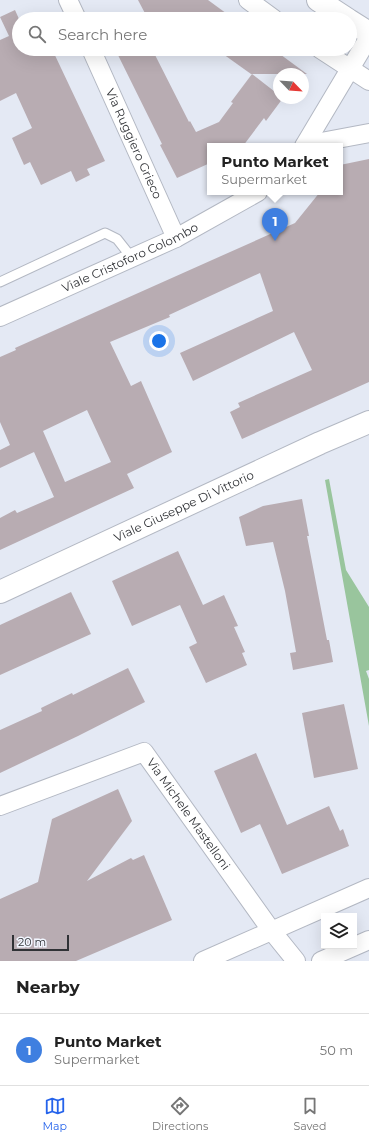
<!DOCTYPE html>
<html lang="en">
<head>
<meta charset="utf-8">
<style>
  :root { --surface:#fff; --page:#f6f6f6; --text:#222; --muted:#767676; --line:#e0e0e0; --accent:#2563eb }
  body { margin:0; font-family:Montserrat,sans-serif; background:var(--page); color:var(--text) }
  .controls { position:absolute; right:12px; bottom:12px; display:grid; overflow:hidden; border-radius:0px; box-shadow:0 4px 16px #0002 }
  .controls button { width:36px; height:36px; display:grid; place-items:center; padding:0; border:0; border-bottom:1px solid var(--line); background:var(--surface); color:var(--text); font:20px sans-serif }
  .compass { position:absolute; left:273px; top:68px; width:36px; height:36px; border-radius:50%; background:var(--surface); box-shadow:0 4px 16px #0002; rotate:115deg }
  .scale { position:absolute; left:12px; bottom:10px; width:57px; box-sizing:border-box; padding-left:4px; border:2px solid #303236; border-top:0; font-size:11px; line-height:14px; white-space:nowrap; color:#303236; -webkit-text-stroke:3px #f2f6ff; paint-order:stroke }
  .you { position:absolute; left:159px; top:341px; width:14px; height:14px; margin:-10px; border:3px solid #fff; border-radius:50%; background:#1a73e8; box-shadow:0 0 0 6px #1a73e833 }
  .badge { display:grid; place-items:center; width:26px; height:26px; border-radius:50%; background:var(--accent); color:#fff; font-size:13px; font-weight:700 }
  .pin { position:absolute; translate:-50% -33px; filter:drop-shadow(0 1px 2px #0008) }
  .pin::after { content:''; position:absolute; top:21px; width:14px; height:12px; background:inherit; clip-path:polygon(0 0,100% 0,50% 100%) }
  .popup { position:absolute; left:207px; top:143px; width:136px; height:52px; box-sizing:border-box; display:grid; place-content:center; border-radius:0px; background:var(--surface); filter:drop-shadow(0 1px 3px #0005); font-size:13px; white-space:nowrap; color:var(--muted) }
  .popup b { font-size:15px; color:var(--text) }
  .popup::after { content:''; position:absolute; left:50%; top:100%; margin-left:-8px; border:8px solid transparent; border-top-color:var(--surface) }
  .list { margin:0; padding:0; list-style:none }
  h2 { display:flex; justify-content:space-between; align-items:center; height:52px; margin:0; padding:0 16px; font-size:17px }
  h2 small { font-size:13px; font-weight:400; color:var(--muted) }
  .list li { display:grid; grid-template-columns:26px 1fr auto; gap:12px; align-items:center; box-sizing:border-box; height:72px; padding:0 16px; border-top:1px solid var(--line) }
  .list b { display:block; font-size:15px; white-space:nowrap }
  .list p { margin:0; font-size:13px; white-space:nowrap; color:var(--muted) }
  .list em { font-size:13px; font-style:normal; color:var(--muted) }
  .icon { flex:none; width:22px; height:22px; fill:none; stroke:currentColor; stroke-width:2; stroke-linecap:round; stroke-linejoin:round }
  .map { position:relative; flex:none; width:369px; height:961px; overflow:hidden }
  .search { position:absolute; background:var(--surface); box-shadow:0 4px 16px #0002; left:12px; right:12px; top:12px; height:44px; display:flex; align-items:center; gap:10px; box-sizing:border-box; padding:0 14px; border-radius:22px; color:var(--muted); font-size:15px }
  .sheet { height:124px; background:var(--surface) }
  nav { display:flex; justify-content:space-around; align-items:center; box-sizing:border-box; height:56px; border-top:1px solid var(--line); background:var(--surface); font-size:11px; color:var(--muted) }
  nav a { display:grid; justify-items:center; gap:2px }
  nav .on { color:var(--accent) }
  .map>svg:first-child { display:block }
</style>
</head>
<body>
<div class="map">
<svg width="369" height="961" viewBox="0 0 369 961">
  <rect width="100%" height="100%" fill="#e4e9f4"/>
  <path fill="#99c59d" d="M 329,479 L 346,570 L 369,607 L 369,670 L 366,671 L 369,679 L 369,726 L 325,480 Z"/>
  <g fill="#b8acb2" fill-rule="evenodd">
    <path d="M 138,0 L 208,0 L 234,19 L 148,19 Z"/>
    <path d="M 15,10 L 19,19 L 19,49 L 52,49 L 105,161 L 87,169 L 90,175 L 76,182 L 71,171 L 41,185 L 30,162 L 24,165 L 12,138 L 32,128 L 16,93 L 0,101 L 0,40 L 9,36 L 0,17 Z"/>
    <path d="M 115,49 L 152,49 L 189,122 L 190,121 L 196,132 L 219,122 L 233,103 L 231,102 L 252,74 L 279,95 L 279,98 L 283,98 L 266,121 L 264,118 L 243,146 L 210,146 L 210,163 L 177,178 L 160,145 L 162,144 Z"/>
    <path d="M 216,49 L 273,49 L 307,74 L 251,74 Z"/>
    <path d="M 369,159 L 369,382 L 242,439 L 230,412 L 240,407 L 238,403 L 312,370 L 294,332 L 193,381 L 180,353 L 273,311 L 260,273 L 169,315 L 170,317 L 110,342 L 131,386 L 141,381 L 172,452 L 127,474 L 134,488 L 0,550 L 0,518 L 15,510 L 17,513 L 54,497 L 34,452 L 0,468 L 0,450 L 10,445 L 0,422 L 0,357 L 16,350 L 15,348 L 295,223 L 320,192 L 340,192 L 340,165 ZM 87,410 L 111,462 L 65,482 L 43,431 Z"/>
    <path d="M 302,499 L 309,536 L 307,536 L 327,640 L 329,640 L 333,662 L 293,670 L 290,653 L 296,652 L 285,591 L 273,542 L 246,546 L 239,517 L 263,506 Z"/>
    <path d="M 178,551 L 203,605 L 224,595 L 238,626 L 234,627 L 245,652 L 242,653 L 247,665 L 206,683 L 189,647 L 197,643 L 180,605 L 132,626 L 112,581 Z"/>
    <path d="M 71,592 L 91,634 L 0,675 L 0,625 Z"/>
    <path d="M 128,668 L 145,702 L 78,736 L 0,773 L 0,730 L 42,711 L 41,708 L 72,693 L 73,695 Z"/>
    <path d="M 344,704 L 358,769 L 314,778 L 302,713 Z"/>
    <path d="M 256,753 L 287,825 L 329,806 L 340,831 L 343,829 L 349,846 L 282,874 L 260,824 L 241,833 L 214,771 Z"/>
    <path d="M 118,789 L 132,821 L 87,881 L 131,858 L 133,860 L 144,855 L 172,920 L 76,961 L 0,961 L 0,899 L 38,882 L 52,819 Z"/>
  </g>
  <g fill="none" stroke-linecap="round" stroke-linejoin="round">
    <g stroke="#b3b8c3" stroke-width="11">
      <path id="service" d="M 0,282 L 105,233 L 117,239 L 132,258"/>
    </g>
    <g stroke="#b3b8c3" stroke-width="20">
      <g id="minor">
        <path d="M 68,0 L 77,19"/>
        <path d="M 248,0 L 274,19"/>
        <path id="s1" d="M 91,49 L 176,238"/>
        <path d="M 320,49 L 369,81"/>
        <path d="M 305,145 L 369,133"/>
        <path d="M 304,146 L 369,37"/>
        <path id="s2" d="M 0,317 L 176,238 L 258,192"/>
        <path id="s3" d="M 0,806 L 144,752 L 271,930 L 296,961"/>
        <path d="M 203,961 L 369,888"/>
        <path d="M 321,961 L 369,940"/>
      </g>
    </g>
    <g stroke="#b3b8c3" stroke-width="24">
      <g id="tertiary">
        <path d="M 318,0 L 347,19"/>
        <path d="M 350,21 L 369,33"/>
        <path id="s4" d="M 0,592 L 320,443 L 369,422"/>
      </g>
    </g>
    <use href="#service" stroke="#fff" stroke-width="9"/>
    <use href="#minor" stroke="#fff" stroke-width="18"/>
    <use href="#tertiary" stroke="#fff" stroke-width="22"/>
  </g>
  <g text-anchor="middle" stroke-width="4" stroke-linejoin="round" paint-order="stroke">
    <g font-size="12" fill="#303236" stroke="#f2f6ff">
      <text dy="4" stroke="none"><textPath href="#s1" startOffset="104">Via Ruggiero Grieco</textPath></text>
      <text dy="4" stroke="none"><textPath href="#s2" startOffset="143">Viale Cristoforo Colombo</textPath></text>
      <text dy="4" stroke="none"><textPath href="#s4" startOffset="203">Viale Giuseppe Di Vittorio</textPath></text>
      <text dy="4" stroke="none"><textPath href="#s3" startOffset="230">Via Michele Mastelloni</textPath></text>
    </g>
  </g>
</svg>
<div class="controls">
<button><svg class="icon" aria-label="layers" viewBox="0 0 24 24"><path d="M12 4l9 5-9 5-9-5zM3 14l9 5 9-5"/></svg></button>
</div>
<svg class="compass" viewBox="-18 -18 36 36"><path d="M0-13l5 13h-10z" fill="#e53935"/><path d="M0 13l5-13h-10z" fill="#767676"/></svg>
<div class="scale">20 m</div>
<div class="you"></div>
<div class="pin badge" style="left:275px;top:241px;background:#3f7fe0">1</div>
<div class="popup"><b>Punto Market</b>Supermarket</div>
<div class="search"><svg class="icon" aria-label="search" viewBox="0 0 24 24"><circle cx="10" cy="10" r="6"/><path d="M15 15l6 6"/></svg>Search here</div>
</div>
<section class="sheet">
<h2>Nearby<small></small></h2>
<ul class="list">
<li><span class="badge" style="background:#3f7fe0">1</span><div><b>Punto Market</b><p>Supermarket</p></div><em>50 m</em></li>
</ul>
</section>
<nav>
<a class="on"><svg class="icon" aria-label="map" viewBox="0 0 24 24"><path d="M3 6l6-2 6 2 6-2v14l-6 2-6-2-6 2zM9 4v14M15 6v14"/></svg>Map</a>
<a><svg class="icon" aria-label="directions" viewBox="0 0 24 24"><path d="M12 3l9 9-9 9-9-9zM9 14v-3h6M13 9l2 2-2 2"/></svg>Directions</a>
<a><svg class="icon" aria-label="saved" viewBox="0 0 24 24"><path d="M7 4h10v16l-5-4-5 4z"/></svg>Saved</a>
</nav>
</body>
</html>
